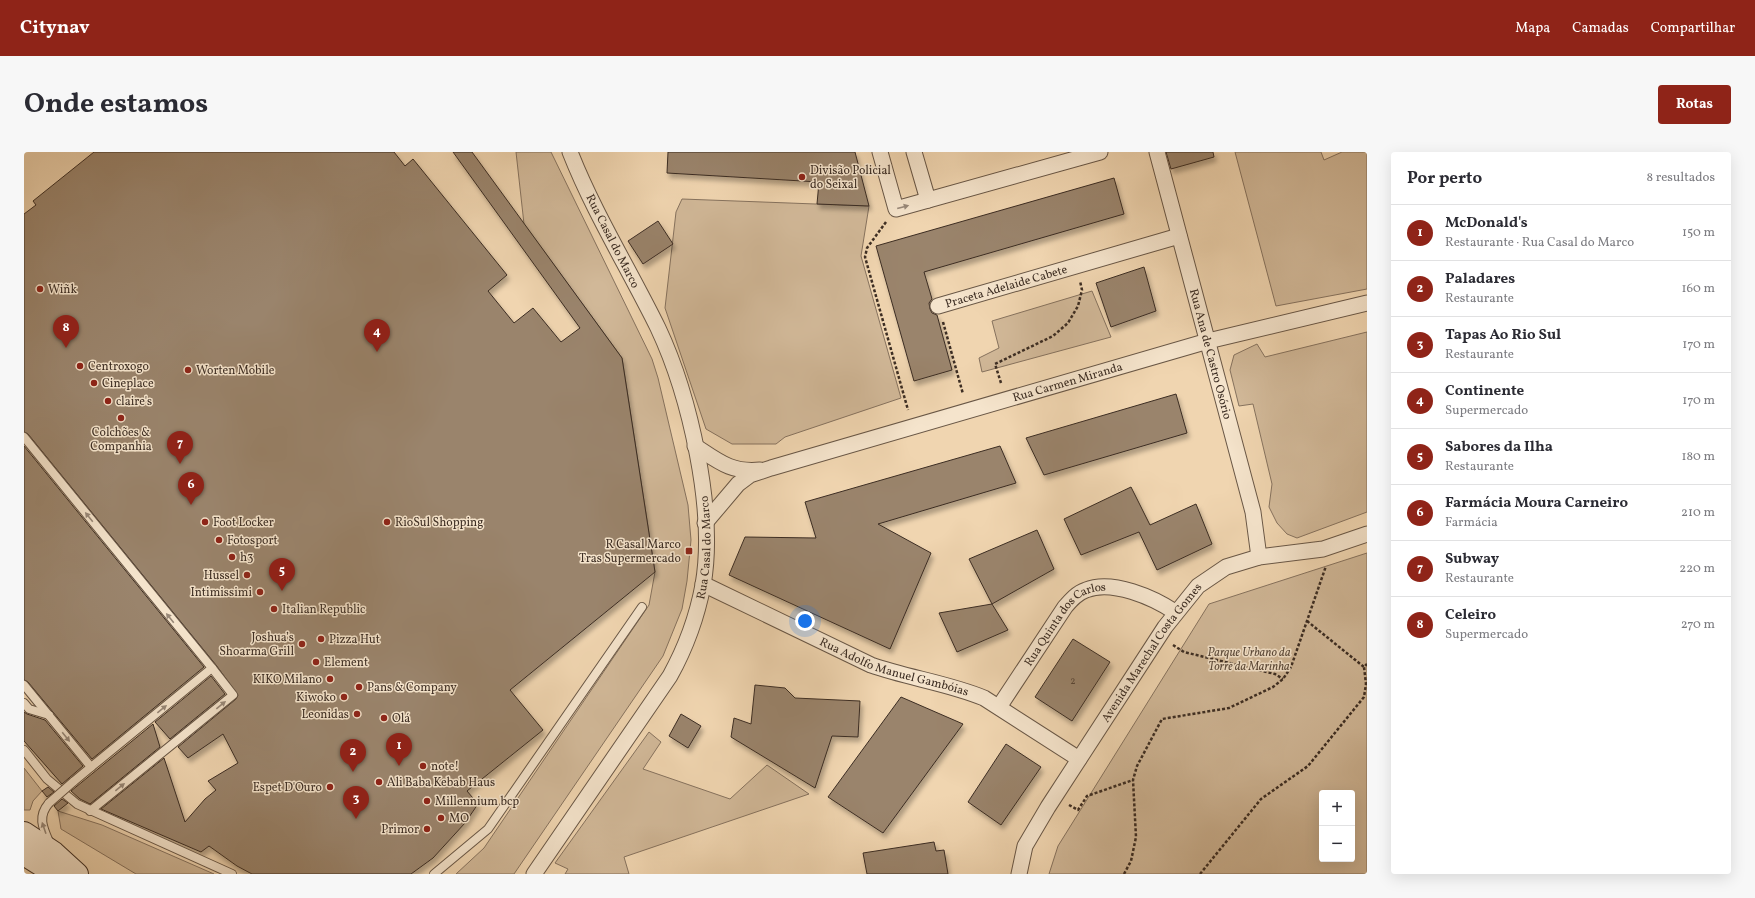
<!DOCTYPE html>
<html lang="pt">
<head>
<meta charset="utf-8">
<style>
  :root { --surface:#fff; --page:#f7f7f7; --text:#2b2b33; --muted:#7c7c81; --line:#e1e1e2; --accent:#8f2418 }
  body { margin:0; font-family:Vollkorn,serif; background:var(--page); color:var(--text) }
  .controls { position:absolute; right:12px; bottom:12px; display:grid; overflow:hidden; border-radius:4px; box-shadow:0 4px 16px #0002 }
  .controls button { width:36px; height:36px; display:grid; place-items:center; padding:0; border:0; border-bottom:1px solid var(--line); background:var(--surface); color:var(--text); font:20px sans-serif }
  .you { position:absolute; left:781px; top:469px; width:14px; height:14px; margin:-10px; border:3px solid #fff; border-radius:50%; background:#1a73e8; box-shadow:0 0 0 6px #1a73e833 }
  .badge { display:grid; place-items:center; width:26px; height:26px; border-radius:50%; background:var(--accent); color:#fff; font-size:13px; font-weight:700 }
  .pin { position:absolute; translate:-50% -33px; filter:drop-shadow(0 1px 2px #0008) }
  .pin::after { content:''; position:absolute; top:21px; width:14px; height:12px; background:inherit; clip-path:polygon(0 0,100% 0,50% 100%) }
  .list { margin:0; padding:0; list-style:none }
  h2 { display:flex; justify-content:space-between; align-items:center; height:52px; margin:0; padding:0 16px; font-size:17px }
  h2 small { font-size:13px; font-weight:400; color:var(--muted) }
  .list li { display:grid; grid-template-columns:26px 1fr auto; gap:12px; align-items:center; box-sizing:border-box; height:56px; padding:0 16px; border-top:1px solid var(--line) }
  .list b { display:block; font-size:15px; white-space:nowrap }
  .list p { margin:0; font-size:13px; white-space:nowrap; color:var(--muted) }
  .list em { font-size:13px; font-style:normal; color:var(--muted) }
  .map { position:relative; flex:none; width:1343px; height:722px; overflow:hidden; border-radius:4px }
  header { display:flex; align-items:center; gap:24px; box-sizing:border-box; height:56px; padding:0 20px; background:var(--accent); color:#fff }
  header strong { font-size:19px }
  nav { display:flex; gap:22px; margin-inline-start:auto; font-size:14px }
  .intro { display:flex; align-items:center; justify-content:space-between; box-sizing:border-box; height:96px; padding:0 24px }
  h1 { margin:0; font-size:28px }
  .button { padding:10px 18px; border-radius:4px; background:var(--accent); color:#fff; font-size:14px; font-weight:700 }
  main { display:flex; gap:24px; padding:0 24px }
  aside { flex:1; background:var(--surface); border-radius:4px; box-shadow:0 4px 16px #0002 }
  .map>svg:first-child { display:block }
</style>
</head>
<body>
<header>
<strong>Citynav</strong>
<nav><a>Mapa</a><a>Camadas</a><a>Compartilhar</a></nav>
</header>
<div class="intro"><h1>Onde estamos</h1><a class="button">Rotas</a></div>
<main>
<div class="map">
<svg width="1343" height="722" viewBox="0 0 1343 722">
  <defs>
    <filter id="shadow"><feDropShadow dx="2.5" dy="4.5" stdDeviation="2" flood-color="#0004"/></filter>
  </defs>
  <rect width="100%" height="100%" fill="#f0d5b0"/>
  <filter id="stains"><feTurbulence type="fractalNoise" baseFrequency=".005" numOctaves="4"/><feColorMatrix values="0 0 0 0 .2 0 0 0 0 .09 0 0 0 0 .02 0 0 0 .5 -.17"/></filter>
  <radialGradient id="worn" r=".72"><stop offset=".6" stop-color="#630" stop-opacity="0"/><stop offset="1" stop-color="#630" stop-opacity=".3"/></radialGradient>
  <g fill="#d1b898" stroke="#86725e" fill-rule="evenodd">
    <path d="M 492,0 L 527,0 L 628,207 L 634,226 L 664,353 L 667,388 L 663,429 L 658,457 L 639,504 L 490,722 L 432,722 L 460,696 L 625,453 L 631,420 L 598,206 L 500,72 Z"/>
    <path d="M 1211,0 L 1297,0 L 1300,8 L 1318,0 L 1343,0 L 1343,137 L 1252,154 Z"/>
    <path d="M 658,47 L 845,54 L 837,104 L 877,246 L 761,285 L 752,292 L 708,292 L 682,277 L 641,156 L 652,60 Z"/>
    <path d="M 1068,139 L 1087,185 L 958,220 L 955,206 L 975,196 L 968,169 Z"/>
    <path d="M 1343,180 L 1343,360 L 1273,386 L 1263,382 L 1253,371 L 1245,355 L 1248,332 L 1229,252 L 1215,254 L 1206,218 L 1210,203 L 1233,192 L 1241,205 Z"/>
    <path d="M 1343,401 L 1343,722 L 1025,722 L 1034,694 L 1185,452 ZM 1298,641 L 1328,641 L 1328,707 L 1298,707 Z"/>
    <path d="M 625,580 L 637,590 L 619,617 L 706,647 L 743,613 L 785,642 L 600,705 L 605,722 L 541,722 L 544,717 L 531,711 Z"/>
    <path d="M 0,616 L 18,639 L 9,649 L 6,658 L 0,658 Z"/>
    <path d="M 34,659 L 78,673 L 190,722 L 112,722 L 37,677 Z"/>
  </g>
  <g fill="#9a846c" stroke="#3c2d23" filter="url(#shadow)">
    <path d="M 70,0 L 370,0 L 381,14 L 389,7 L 483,123 L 464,139 L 490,171 L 509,156 L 537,190 L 556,176 L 429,0 L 448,0 L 598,206 L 631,420 L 486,538 L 519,578 L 443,639 L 454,652 L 441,671 L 409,706 L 387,722 L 228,722 L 213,714 L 185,694 L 177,700 L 77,657 L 140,606 L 161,670 L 181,647 L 192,638 L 184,629 L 214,611 L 199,582 L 164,606 L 154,595 L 212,547 L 214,543 L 192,513 L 4,282 L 0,280 L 0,62 L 12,53 L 9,49 Z"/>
    <path d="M 644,0 L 831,0 L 845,54 L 793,52 L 795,30 L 643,21 Z"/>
    <path d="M 1142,0 L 1189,0 L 1190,5 L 1147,17 Z"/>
    <path d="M 1090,26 L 1100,62 L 900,120 L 908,147 L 905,151 L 906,157 L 908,161 L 913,163 L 928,218 L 890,229 L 852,94 Z"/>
    <path d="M 634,69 L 649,92 L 619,112 L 604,89 Z"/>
    <path d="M 1120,115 L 1132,159 L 1087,175 L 1072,131 Z"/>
    <path d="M 1152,242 L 1163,281 L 1020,323 L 1002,286 Z"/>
    <path d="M 0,294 L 180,515 L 68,607 L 4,530 L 0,528 Z"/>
    <path d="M 976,294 L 992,331 L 854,372 L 907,401 L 866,497 L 705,423 L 721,385 L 792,386 L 781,350 Z"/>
    <path d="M 1107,335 L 1126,373 L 1172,352 L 1188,392 L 1133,418 L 1115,380 L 1057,403 L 1040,367 Z"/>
    <path d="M 1013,378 L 1030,417 L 968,452 L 945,407 Z"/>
    <path d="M 968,452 L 984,478 L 933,500 L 915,461 Z"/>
    <path d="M 1049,487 L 1086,510 L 1048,569 L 1011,545 Z"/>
    <path d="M 187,524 L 201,542 L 146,587 L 131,570 Z"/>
    <path d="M 731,533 L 761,536 L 771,546 L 836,549 L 834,585 L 808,584 L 791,636 L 707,585 L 710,566 L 727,572 Z"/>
    <path d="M 877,545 L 939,572 L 859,681 L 804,645 Z"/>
    <path d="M 0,560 L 3,562 L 21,568 L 59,614 L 38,632 L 0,589 Z"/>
    <path d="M 657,562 L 677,574 L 664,596 L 645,584 Z"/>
    <path d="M 129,572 L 136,595 L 66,652 L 56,647 L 47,639 Z"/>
    <path d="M 982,592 L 1017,615 L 977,673 L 944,650 Z"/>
    <path d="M 24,635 L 30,640 L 23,645 L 18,639 Z"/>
    <path d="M 38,647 L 44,651 L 34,659 L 30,654 Z"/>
    <path d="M 910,690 L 912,699 L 920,698 L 924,722 L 843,722 L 839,701 Z"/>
  </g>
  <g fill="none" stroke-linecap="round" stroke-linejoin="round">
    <g stroke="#695746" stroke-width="10">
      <g id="service">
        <path d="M 0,285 L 188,516 L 67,615 L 0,533"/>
        <path d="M 0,551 L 5,557 L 25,563"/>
        <path d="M 0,598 L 23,627 L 53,652 L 208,722"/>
        <path d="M 49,630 L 67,615"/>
        <path d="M 25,651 C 13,665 19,676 26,692"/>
        <path d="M 66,659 L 209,543 L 188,516"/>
        <path d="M 410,722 L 464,677 L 618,455"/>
      </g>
    </g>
    <g stroke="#695746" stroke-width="17">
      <g id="minor">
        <path d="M 856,0 L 872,57 L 1076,0"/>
        <path d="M 890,0 L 904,48"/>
        <path id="s1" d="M 1133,0 L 1229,360 L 1235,405"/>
        <path id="s2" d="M 914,154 L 1155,84"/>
        <path d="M 671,294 C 694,309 707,321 736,318"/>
        <path id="s3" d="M 681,371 L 714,332 L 726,323 L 747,316 L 1184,189 L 1343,151"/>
        <path id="s4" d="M 679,432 L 847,513 C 884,526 924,531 960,546 L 1055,607"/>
        <path id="s5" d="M 975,555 L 1041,455 C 1047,448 1053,441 1062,438 C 1088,427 1130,446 1151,460"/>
        <path id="s6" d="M 510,722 L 646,524 C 662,495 673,465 679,433 C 692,359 666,244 634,176 C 605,117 570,61 546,0"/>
        <path id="s7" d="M 995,722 L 1001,694 L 1024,655 L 1141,475 L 1174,434 L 1202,415 L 1235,405 L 1299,397 L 1343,382"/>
      </g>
    </g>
    <g stroke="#3c2d23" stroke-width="24">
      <g id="secondary">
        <path d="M 0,681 L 30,701 L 53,722"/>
        <path d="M 0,702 L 19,714 L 43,722"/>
      </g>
    </g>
    <g stroke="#3c2d23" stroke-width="2.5" stroke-dasharray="3 2" stroke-linecap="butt">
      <path d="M 862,70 L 843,96 L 841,105 L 884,258"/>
      <path d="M 919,170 L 939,242"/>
      <path d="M 977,231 L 971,212 L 1029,184 L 1044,171 L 1054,154 L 1058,138 L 1056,129"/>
      <path d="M 1283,469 L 1340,515"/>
      <path d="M 1149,493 L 1160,500 L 1251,522 L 1259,527"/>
      <path d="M 1045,653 L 1054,658 L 1063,644 L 1109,628"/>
      <path d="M 1100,722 L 1107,709 L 1112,685 L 1109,628 L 1113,614 L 1138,567 L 1205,556 L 1249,535 L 1259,527 L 1267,515 L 1302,414"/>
      <path d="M 1176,722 L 1237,647 L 1284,614 L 1340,545 L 1342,532 L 1340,515 L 1343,512"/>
    </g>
    <use href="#service" stroke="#f5e4cc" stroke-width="8"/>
    <use href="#minor" stroke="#f5e4cc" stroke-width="15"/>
    <use href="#secondary" stroke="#f5e4cc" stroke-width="22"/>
    <g stroke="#695746" stroke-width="10" stroke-linecap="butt">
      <path id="service-bridge" d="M 25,651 L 49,630"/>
    </g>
    <use href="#service-bridge" stroke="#f5e4cc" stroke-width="8"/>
  </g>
  <defs><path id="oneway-solid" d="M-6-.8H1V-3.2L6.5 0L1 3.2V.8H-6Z"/></defs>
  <g fill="#988878">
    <use href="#oneway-solid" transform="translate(879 55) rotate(-15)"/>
    <use href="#oneway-solid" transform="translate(65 365) rotate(-129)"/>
    <use href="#oneway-solid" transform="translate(146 466) rotate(-129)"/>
    <use href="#oneway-solid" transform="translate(197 553) rotate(-39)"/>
    <use href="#oneway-solid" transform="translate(138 557) rotate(-39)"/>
    <use href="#oneway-solid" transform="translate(42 585) rotate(51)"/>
    <use href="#oneway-solid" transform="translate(96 635) rotate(-39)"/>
    <use href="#oneway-solid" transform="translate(20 676) rotate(-109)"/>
  </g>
  <g fill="#8f2418" stroke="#f5e4cc" stroke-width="1.5">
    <circle cx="778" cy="25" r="4"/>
    <circle cx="16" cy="137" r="4"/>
    <circle cx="56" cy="214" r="4"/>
    <circle cx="164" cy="218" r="4"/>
    <circle cx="70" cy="231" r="4"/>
    <circle cx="84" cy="249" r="4"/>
    <circle cx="97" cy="266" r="4"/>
    <circle cx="181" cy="370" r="4"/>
    <circle cx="363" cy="370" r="4"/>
    <circle cx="195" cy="388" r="4"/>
    <rect x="661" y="395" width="8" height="8" rx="2"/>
    <circle cx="208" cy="405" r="4"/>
    <circle cx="223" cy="423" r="4"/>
    <circle cx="236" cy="440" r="4"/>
    <circle cx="250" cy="457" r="4"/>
    <circle cx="297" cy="487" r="4"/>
    <circle cx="278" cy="492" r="4"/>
    <circle cx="292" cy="510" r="4"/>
    <circle cx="306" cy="527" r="4"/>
    <circle cx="335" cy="535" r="4"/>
    <circle cx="320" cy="545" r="4"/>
    <circle cx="333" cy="562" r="4"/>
    <circle cx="360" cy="566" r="4"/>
    <circle cx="399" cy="614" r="4"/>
    <circle cx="355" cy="630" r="4"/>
    <circle cx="306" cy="635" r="4"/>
    <circle cx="403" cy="649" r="4"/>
    <circle cx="417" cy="666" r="4"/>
    <circle cx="403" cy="677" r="4"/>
  </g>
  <g text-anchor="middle" stroke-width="3" stroke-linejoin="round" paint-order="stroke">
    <g font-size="10" fill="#544335">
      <text x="1049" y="532">2</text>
    </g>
    <g font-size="12" fill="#3c2d23" stroke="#f5e4cc" text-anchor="start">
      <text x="786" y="22">Divisão Policial<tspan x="786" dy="14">do Seixal</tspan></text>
      <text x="24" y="141">Wiñk</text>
      <text x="64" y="218">Centroxogo</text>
      <text x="172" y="222">Worten Mobile</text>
      <text x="78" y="235">Cineplace</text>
      <text x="92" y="253">claire's</text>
      <text x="97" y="284" text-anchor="middle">Colchões &amp;<tspan x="97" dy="14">Companhia</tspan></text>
      <text x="189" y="374">Foot Locker</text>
      <text x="371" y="374">RioSul Shopping</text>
      <text x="203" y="392">Fotosport</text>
      <text x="657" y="396" text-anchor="end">R Casal Marco<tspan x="657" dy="14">Tras Supermercado</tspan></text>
      <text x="216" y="409">h3</text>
      <text x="215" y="427" text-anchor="end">Hussel</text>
      <text x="228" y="444" text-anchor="end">Intimissimi</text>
      <text x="258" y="461">Italian Republic</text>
      <text x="270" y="489" text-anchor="end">Joshua’s<tspan x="270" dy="14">Shoarma Grill</tspan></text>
      <text x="305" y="491">Pizza Hut</text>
      <text x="300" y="514">Element</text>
      <text x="298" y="531" text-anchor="end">KIKO Milano</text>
      <text x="343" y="539">Pans &amp; Company</text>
      <text x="312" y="549" text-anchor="end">Kiwoko</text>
      <text x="325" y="566" text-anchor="end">Leonidas</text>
      <text x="368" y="570">Olá</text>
      <text x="407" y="618">note!</text>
      <text x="363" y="634">Ali Baba Kebab Haus</text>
      <text x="298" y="639" text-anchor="end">Espet D'Ouro</text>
      <text x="411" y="653">Millennium bcp</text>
      <text x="425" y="670">MO</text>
      <text x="395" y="681" text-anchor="end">Primor</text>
    </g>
    <g font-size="12" fill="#3c2d23" stroke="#f5e4cc">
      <text transform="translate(589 89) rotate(63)" y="4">Rua Casal do Marco</text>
      <text dy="4" stroke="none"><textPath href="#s2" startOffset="71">Praceta Adelaide Cabete</textPath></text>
      <text dy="4" stroke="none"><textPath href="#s1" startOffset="209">Rua Ana de Castro Osório</textPath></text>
      <text dy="4" stroke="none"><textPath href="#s3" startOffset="397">Rua Carmen Miranda</textPath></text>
      <text dy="4" stroke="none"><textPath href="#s6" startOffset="375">Rua Casal do Marco</textPath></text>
      <text dy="4" stroke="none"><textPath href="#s5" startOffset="109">Rua Quinta dos Carlos</textPath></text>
      <text dy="4" stroke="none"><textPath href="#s7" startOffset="260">Avenida Marechal Costa Gomes</textPath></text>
      <text dy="4" stroke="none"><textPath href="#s4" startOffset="209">Rua Adolfo Manuel Gambóias</textPath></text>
    </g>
    <g font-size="12" font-style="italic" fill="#5a493a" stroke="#f5e4cc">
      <text x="1225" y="504">Parque Urbano da<tspan x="1225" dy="14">Torre da Marinha</tspan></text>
    </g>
  </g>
  <rect width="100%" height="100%" filter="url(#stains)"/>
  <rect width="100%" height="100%" fill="url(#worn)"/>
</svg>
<div class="controls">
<button>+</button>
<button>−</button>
</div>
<div class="you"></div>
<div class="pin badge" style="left:375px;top:614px">1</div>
<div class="pin badge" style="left:329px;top:620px">2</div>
<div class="pin badge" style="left:332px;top:667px">3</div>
<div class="pin badge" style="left:353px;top:200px">4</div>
<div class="pin badge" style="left:258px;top:439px">5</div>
<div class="pin badge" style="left:167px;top:353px">6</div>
<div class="pin badge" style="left:156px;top:312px">7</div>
<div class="pin badge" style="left:42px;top:196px">8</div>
</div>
<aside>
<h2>Por perto<small>8 resultados</small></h2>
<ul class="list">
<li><span class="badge">1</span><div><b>McDonald's</b><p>Restaurante · Rua Casal do Marco</p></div><em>150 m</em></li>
<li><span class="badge">2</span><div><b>Paladares</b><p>Restaurante</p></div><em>160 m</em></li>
<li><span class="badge">3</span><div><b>Tapas Ao Rio Sul</b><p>Restaurante</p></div><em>170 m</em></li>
<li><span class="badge">4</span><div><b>Continente</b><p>Supermercado</p></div><em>170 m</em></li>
<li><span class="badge">5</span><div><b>Sabores da Ilha</b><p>Restaurante</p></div><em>180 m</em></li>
<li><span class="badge">6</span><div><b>Farmácia Moura Carneiro</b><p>Farmácia</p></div><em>210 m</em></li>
<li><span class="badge">7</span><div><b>Subway</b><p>Restaurante</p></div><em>220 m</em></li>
<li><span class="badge">8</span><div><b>Celeiro</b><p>Supermercado</p></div><em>270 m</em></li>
</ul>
</aside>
</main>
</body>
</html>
